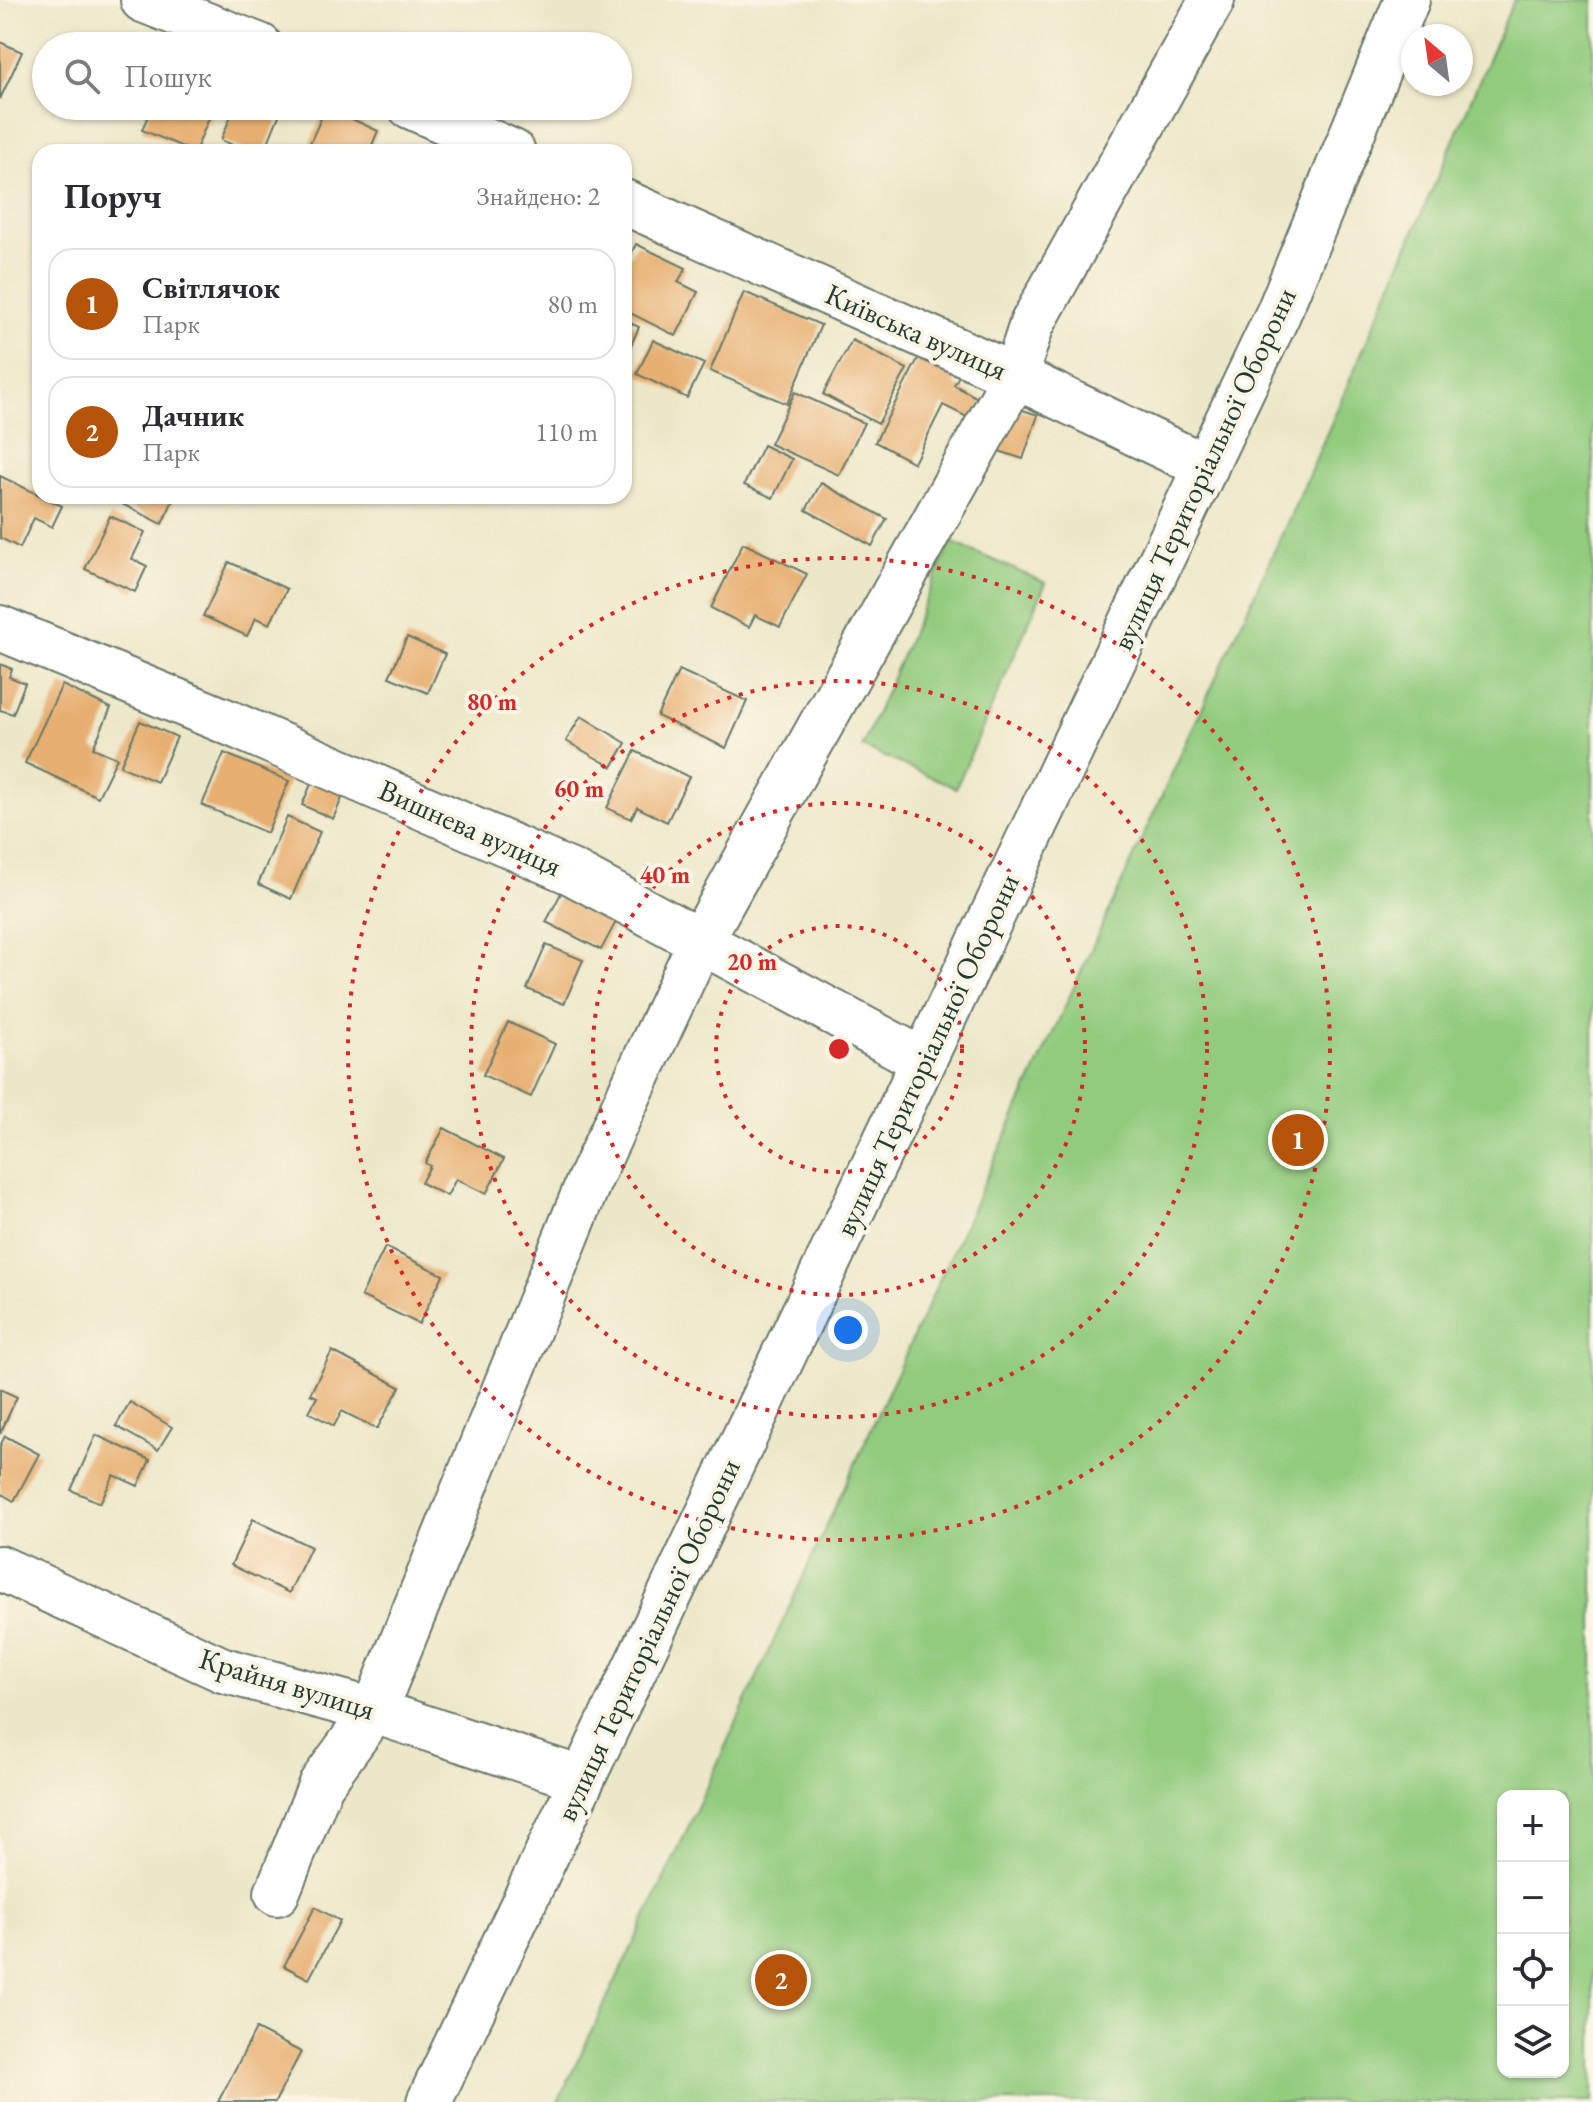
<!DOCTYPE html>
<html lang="uk">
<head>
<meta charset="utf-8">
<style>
  :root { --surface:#fff; --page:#f2f2f3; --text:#2b2b33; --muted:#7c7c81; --line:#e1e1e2; --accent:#b45309 }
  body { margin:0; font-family:"EB Garamond",serif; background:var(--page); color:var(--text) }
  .controls { position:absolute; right:24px; bottom:24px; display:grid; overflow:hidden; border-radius:16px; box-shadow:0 2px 6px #0004 }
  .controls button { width:72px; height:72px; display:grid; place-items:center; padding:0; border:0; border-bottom:2px solid var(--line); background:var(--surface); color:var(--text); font:40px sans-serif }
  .compass { position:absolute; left:1401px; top:24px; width:72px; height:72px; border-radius:50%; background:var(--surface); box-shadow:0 2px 6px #0004; rotate:331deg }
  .you { position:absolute; left:848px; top:1330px; width:28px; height:28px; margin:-20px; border:6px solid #fff; border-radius:50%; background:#1a73e8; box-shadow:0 0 0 12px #1a73e833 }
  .badge { display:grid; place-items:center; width:52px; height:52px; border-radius:50%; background:var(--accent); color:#fff; font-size:26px; font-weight:700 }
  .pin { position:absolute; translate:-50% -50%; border:4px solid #fff; box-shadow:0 2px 8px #0006 }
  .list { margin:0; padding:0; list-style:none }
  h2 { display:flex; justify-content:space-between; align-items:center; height:104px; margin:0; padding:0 32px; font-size:34px }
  h2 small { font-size:26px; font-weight:400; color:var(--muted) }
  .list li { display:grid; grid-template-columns:52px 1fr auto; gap:24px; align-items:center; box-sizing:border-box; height:112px; margin:0 16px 16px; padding:0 16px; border:2px solid var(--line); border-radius:24px }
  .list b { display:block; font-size:30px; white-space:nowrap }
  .list p { margin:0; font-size:26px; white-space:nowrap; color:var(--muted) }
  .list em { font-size:26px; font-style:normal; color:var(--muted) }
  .icon { flex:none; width:44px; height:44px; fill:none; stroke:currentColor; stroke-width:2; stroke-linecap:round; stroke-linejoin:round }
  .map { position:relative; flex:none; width:1593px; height:2102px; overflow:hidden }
  .search { position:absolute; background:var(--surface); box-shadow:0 2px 6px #0004; left:32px; top:32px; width:600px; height:88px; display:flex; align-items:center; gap:20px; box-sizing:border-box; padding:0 28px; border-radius:44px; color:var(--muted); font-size:30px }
  .panel { position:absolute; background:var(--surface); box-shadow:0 2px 6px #0004; left:32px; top:144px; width:600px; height:360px; border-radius:24px }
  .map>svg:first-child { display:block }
</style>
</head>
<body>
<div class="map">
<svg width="1593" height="2102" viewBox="0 0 1593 2102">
  <rect width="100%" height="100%" fill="#fcf5e5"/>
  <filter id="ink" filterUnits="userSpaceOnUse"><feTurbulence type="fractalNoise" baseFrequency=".0125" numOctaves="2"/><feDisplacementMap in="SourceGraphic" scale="16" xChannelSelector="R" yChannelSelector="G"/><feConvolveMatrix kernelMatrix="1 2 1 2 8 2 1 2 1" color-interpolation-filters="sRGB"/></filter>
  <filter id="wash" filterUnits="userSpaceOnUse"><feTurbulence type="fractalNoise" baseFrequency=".006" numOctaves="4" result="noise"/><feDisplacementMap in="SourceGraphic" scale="32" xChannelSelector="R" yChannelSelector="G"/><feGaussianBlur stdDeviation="1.8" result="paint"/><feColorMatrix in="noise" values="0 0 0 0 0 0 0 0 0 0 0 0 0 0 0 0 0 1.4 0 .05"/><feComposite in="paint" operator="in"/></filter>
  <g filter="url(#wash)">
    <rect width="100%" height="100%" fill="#ede7c9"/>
    <g fill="#92cb7e" stroke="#588459" stroke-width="2" fill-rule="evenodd">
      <path d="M 1514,0 L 1593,0 L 1593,2102 L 558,2102 L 674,1858 L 1305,484 ZM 1503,1796 L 1563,1796 L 1563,2072 L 1503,2072 Z"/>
      <path d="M 951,542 L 1046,583 L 956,788 L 862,747 Z"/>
    </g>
    <g id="blocks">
      <g fill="#e7af71">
        <path d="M 0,42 L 22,52 L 0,99 Z"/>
        <path d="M 152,106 L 214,106 L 195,152 L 142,130 Z"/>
        <path d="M 235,106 L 283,106 L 264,152 L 249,152 L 221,140 Z"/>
        <path d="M 326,107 L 378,131 L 369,152 L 306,152 Z"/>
        <path d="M 636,244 L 686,268 L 678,282 L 698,292 L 676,336 L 624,310 L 624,268 Z"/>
        <path d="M 744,292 L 821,325 L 787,404 L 710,371 Z"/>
        <path d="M 624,320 L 639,327 L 624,361 Z"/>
        <path d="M 653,340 L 704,364 L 687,398 L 637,374 Z"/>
        <path d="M 852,340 L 907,369 L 878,424 L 823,394 Z"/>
        <path d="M 924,347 L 963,368 L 954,385 L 983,401 L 973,420 L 943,405 L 914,463 L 875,442 Z"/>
        <path d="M 795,392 L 864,423 L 839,475 L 770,444 Z"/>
        <path d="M 1001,403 L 1038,415 L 1023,459 L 987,447 Z"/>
        <path d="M 763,445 L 792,459 L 773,498 L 744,485 Z"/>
        <path d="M 0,476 L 62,506 L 52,527 L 34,518 L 20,548 L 0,538 Z"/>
        <path d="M 821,483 L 887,519 L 872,546 L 806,510 Z"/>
        <path d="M 123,496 L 175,496 L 162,524 L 120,503 Z"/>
        <path d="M 110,516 L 145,532 L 132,559 L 147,566 L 135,592 L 85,569 Z"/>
        <path d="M 743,543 L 807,574 L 780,627 L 755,615 L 749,627 L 711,608 Z"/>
        <path d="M 229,562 L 287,589 L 270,624 L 256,618 L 247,636 L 203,616 Z"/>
        <path d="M 407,637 L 445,654 L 428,693 L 389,677 Z"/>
        <path d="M 0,664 L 12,669 L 9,677 L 25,683 L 13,714 L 0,710 Z"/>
        <path d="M 679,670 L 747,701 L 726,748 L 657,716 Z"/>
        <path d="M 62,685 L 111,708 L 93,748 L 117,758 L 98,797 L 25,763 Z"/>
        <path d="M 581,716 L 626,743 L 612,767 L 566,741 Z"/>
        <path d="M 140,721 L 177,737 L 157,782 L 120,766 Z"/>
        <path d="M 635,751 L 689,777 L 667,822 L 637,807 L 631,819 L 607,808 Z"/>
        <path d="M 224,753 L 289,781 L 267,833 L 202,805 Z"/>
        <path d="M 318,768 L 349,782 L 333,819 L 302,805 Z"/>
        <path d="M 287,817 L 320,832 L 291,899 L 258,884 Z"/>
        <path d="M 571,874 L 626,903 L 601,950 L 546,922 Z"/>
        <path d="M 546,945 L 583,960 L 564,1004 L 527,989 Z"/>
        <path d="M 508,1022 L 555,1044 L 531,1097 L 483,1075 Z"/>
        <path d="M 444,1128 L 504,1159 L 486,1194 L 456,1179 L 447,1196 L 421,1183 L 430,1166 L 425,1163 Z"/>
        <path d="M 385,1247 L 443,1275 L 419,1324 L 361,1296 Z"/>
        <path d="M 332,1351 L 400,1387 L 377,1429 L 342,1411 L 334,1426 L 309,1412 L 317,1397 L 310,1394 Z"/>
        <path d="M 0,1389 L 17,1397 L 0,1434 Z"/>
        <path d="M 130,1402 L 172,1427 L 158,1450 L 116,1426 Z"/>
        <path d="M 96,1435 L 150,1460 L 138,1486 L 114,1475 L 100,1503 L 71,1490 Z"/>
        <path d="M 5,1436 L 39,1454 L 14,1501 L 0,1493 L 0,1446 Z"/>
        <path d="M 253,1519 L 311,1547 L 289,1593 L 231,1565 Z"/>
        <path d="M 315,1907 L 340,1921 L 309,1979 L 284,1966 Z"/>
        <path d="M 256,2029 L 301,2052 L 275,2102 L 218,2102 Z"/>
      </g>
    </g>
  </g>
  <g filter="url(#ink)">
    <use href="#blocks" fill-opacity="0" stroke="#677868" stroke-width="2"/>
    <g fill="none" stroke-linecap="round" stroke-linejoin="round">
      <g stroke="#677868" stroke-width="48">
        <g id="minor">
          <path d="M 143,0 L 260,46"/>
          <path d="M 410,106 L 513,152"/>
          <path d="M 624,202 L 1015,376 L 1206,467"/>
          <path d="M 0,628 L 232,724 L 573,873 L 924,1061"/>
          <path d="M 0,1568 L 223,1670 L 374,1711 L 581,1779"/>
          <path d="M 277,1893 L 321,1784 L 374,1711 L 589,1181 L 700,942 L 1015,376 L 1032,324 L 1212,0"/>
          <path d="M 429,2102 L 1278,314 L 1407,0"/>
        </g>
      </g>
      <use href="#minor" stroke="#fff" stroke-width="44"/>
    </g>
  </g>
  <g fill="none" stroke="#d62828" stroke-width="4" stroke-dasharray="4 8">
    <circle cx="839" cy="1049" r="123"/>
    <circle cx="839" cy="1049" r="246"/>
    <circle cx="839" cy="1049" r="368"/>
    <circle cx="839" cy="1049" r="491"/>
  </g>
  <g text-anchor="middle" stroke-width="8" stroke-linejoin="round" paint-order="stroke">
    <g font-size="30" fill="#1f3d34" stroke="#fcf5e5">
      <text transform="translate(916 332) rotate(24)" y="10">Київська вулиця</text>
      <text transform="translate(1204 469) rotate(-65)" y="10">вулиця Територіальної Оборони</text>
      <text transform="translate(470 828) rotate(24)" y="10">Вишнева вулиця</text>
      <text transform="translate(927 1055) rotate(-65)" y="10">вулиця Територіальної Оборони</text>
      <text transform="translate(648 1640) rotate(-65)" y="10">вулиця Територіальної Оборони</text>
      <text transform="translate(287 1684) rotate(17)" y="10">Крайня вулиця</text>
    </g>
  </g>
  <circle cx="839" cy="1049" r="12" fill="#d62828" stroke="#fcf5e5" stroke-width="4"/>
  <g font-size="24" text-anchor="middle" font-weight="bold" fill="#d62828" stroke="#fcf5e5" stroke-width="8" stroke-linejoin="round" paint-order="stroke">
    <text x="492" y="710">80 m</text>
    <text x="579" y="797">60 m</text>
    <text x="665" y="883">40 m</text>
    <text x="752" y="970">20 m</text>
  </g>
</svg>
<div class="controls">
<button>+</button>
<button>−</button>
<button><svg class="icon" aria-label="locate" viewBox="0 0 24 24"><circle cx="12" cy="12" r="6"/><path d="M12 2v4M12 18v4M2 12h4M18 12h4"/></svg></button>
<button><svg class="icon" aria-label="layers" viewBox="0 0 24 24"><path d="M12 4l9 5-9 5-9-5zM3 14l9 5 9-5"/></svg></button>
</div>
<svg class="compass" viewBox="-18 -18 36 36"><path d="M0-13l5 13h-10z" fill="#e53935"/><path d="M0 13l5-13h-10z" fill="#7c7c81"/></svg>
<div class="you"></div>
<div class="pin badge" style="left:1298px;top:1140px">1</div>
<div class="pin badge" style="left:781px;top:1980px">2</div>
<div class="search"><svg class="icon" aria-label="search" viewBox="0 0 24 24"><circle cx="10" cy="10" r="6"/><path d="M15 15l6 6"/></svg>Пошук</div>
<section class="panel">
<h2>Поруч<small>Знайдено: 2</small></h2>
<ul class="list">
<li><span class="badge">1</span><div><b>Світлячок</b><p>Парк</p></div><em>80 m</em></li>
<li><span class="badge">2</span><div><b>Дачник</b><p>Парк</p></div><em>110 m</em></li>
</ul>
</section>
</div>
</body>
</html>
